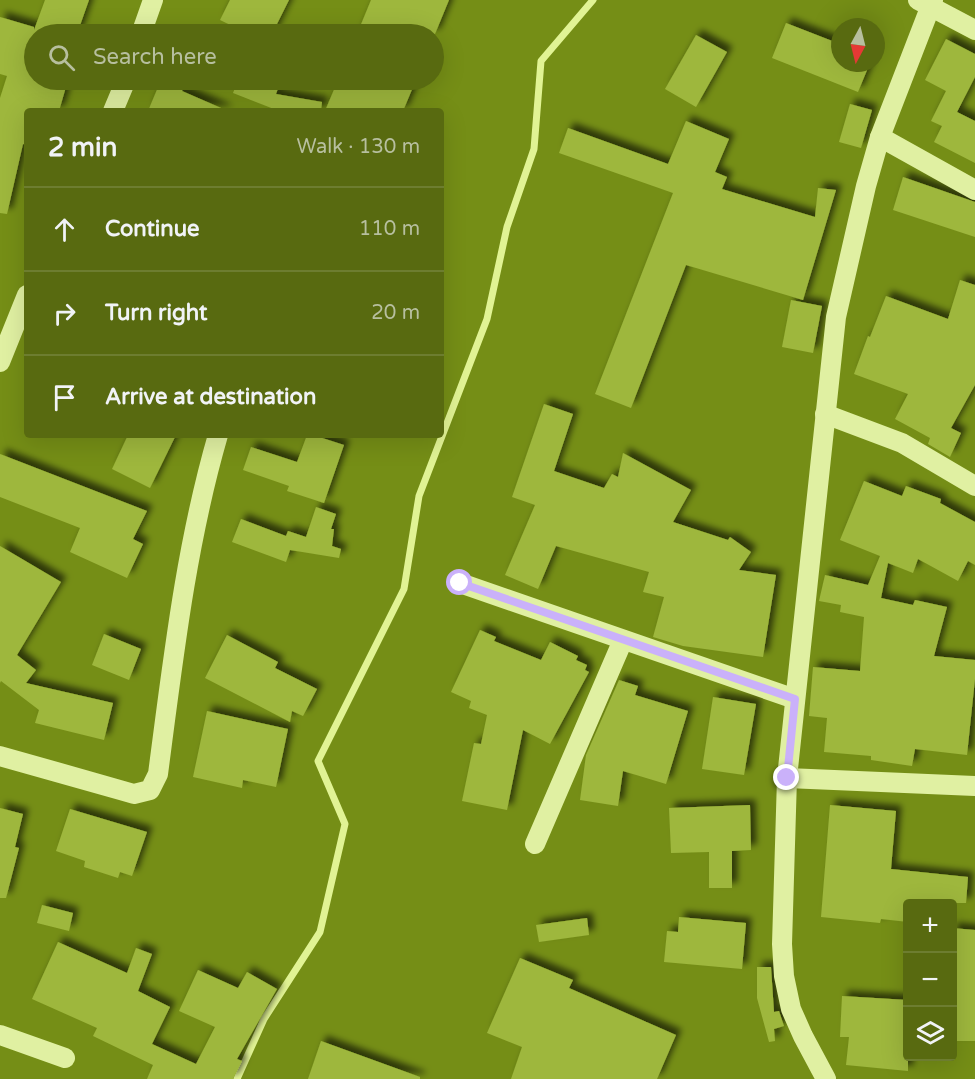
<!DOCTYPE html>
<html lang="en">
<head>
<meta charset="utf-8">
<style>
  :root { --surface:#586a10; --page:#5e6f19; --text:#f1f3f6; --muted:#b7bf9f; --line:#6d7d30 }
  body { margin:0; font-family:"Varela Round",sans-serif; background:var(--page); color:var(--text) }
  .controls { position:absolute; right:18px; bottom:18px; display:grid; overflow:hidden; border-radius:6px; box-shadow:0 6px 24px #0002 }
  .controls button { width:54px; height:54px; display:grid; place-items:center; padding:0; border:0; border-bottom:2px solid var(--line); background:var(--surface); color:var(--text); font:30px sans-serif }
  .compass { position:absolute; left:831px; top:18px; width:54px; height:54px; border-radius:50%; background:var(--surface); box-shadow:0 6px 24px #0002; rotate:187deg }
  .stop { position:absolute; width:18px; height:18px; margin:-14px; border:4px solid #cab1fa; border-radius:50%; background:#fff }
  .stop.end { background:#cab1fa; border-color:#fff; box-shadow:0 2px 6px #0008 }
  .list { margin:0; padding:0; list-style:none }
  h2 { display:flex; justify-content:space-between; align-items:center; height:78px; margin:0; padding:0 24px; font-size:26px }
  h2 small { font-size:20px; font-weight:400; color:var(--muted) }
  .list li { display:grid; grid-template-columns:39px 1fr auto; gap:18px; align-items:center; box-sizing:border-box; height:84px; padding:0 24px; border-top:2px solid var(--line) }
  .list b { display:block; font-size:22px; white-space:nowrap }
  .list em { font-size:20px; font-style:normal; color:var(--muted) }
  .icon { flex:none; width:33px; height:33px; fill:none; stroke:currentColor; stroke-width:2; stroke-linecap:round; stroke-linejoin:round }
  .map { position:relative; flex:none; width:975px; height:1079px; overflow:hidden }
  .search { position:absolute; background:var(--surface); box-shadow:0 6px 24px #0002; left:24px; top:24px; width:420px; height:66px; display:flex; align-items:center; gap:15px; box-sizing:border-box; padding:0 21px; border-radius:33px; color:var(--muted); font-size:22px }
  .panel { position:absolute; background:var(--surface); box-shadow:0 6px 24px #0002; left:24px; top:108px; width:420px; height:330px; border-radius:6px }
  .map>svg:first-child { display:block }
</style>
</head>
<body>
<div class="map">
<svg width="975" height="1079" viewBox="0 0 975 1079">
  <defs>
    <filter id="shadow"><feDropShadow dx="5.5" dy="-5.5" stdDeviation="3" flood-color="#0009"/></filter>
  </defs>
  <rect width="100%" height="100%" fill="#758e16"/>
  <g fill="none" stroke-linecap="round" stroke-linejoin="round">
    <path stroke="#e1f394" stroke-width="7" d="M 237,1079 L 264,1019 L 320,932 L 345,824 L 318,761 L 404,589 L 419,496 L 487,319 L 507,227 L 534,149 L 541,61 L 593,0"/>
  </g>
  <g fill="#9eb73e" filter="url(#shadow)">
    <path d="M 45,0 L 89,0 L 77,34 L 34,34 L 34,80 L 68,80 L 59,111 L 27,111 L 27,145 L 23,144 L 7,214 L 0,213 L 0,98 L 7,76 L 0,74 L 0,17 L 34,27 L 34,30 Z"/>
    <path d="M 230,0 L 289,0 L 272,34 L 249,34 L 220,20 Z"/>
    <path d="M 371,0 L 449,0 L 435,34 L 357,34 Z"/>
    <path d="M 786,23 L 840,44 L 840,63 L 870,63 L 858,92 L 772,58 Z"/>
    <path d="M 696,35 L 727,52 L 696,107 L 665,89 Z"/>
    <path d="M 946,39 L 975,54 L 975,77 L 957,112 L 975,121 L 975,163 L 934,142 L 942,126 L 931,121 L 946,91 L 925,80 Z"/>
    <path d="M 161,80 L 187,80 L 182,91 L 228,111 L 148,111 Z"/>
    <path d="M 238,80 L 281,80 L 276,94 L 322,102 L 321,111 L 279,111 L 233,93 Z"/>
    <path d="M 338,80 L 416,80 L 403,111 L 325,111 Z"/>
    <path d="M 850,104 L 872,110 L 861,148 L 839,142 Z"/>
    <path d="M 686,121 L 729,139 L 715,172 L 727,177 L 722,189 L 815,217 L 818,188 L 836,190 L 803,300 L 686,265 L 631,408 L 595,394 L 673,193 L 559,153 L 568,128 L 668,164 Z"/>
    <path d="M 903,177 L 975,202 L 975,237 L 893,210 Z"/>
    <path d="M 960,280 L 975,285 L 975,385 L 951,428 L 961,433 L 950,457 L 928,444 L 930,438 L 895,419 L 908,394 L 854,374 L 868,336 L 870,337 L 886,296 L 948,319 Z"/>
    <path d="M 791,300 L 822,306 L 813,353 L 782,347 Z"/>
    <path d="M 544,404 L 573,414 L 554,471 L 604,488 L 612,474 L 618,477 L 623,453 L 691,490 L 673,522 L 728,540 L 730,537 L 751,552 L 739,570 L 776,575 L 763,657 L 683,646 L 653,637 L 664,597 L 643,592 L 649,572 L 556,546 L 538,589 L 505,575 L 535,505 L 512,497 Z"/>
    <path d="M 128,435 L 176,435 L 150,488 L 112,469 Z"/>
    <path d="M 307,435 L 313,435 L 344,445 L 324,503 L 287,491 L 289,486 L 243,470 L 251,447 L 297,462 Z"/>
    <path d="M 0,454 L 147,511 L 133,539 L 143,544 L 127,578 L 70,552 L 80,528 L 0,497 Z"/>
    <path d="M 864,481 L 902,496 L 906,486 L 941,499 L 940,503 L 975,522 L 975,565 L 968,561 L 958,581 L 918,559 L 913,573 L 888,563 L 881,598 L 913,605 L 915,600 L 947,607 L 934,656 L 975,660 L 975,679 L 967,755 L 915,749 L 912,766 L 871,760 L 871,756 L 824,752 L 827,718 L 809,716 L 813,667 L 860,671 L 864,617 L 840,612 L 841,605 L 819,601 L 825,575 L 868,585 L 880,556 L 840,540 Z"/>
    <path d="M 316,507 L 336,514 L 331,529 L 334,529 L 332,546 L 341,549 L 339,558 L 290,550 L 286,562 L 232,542 L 241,519 L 286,536 L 288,531 L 306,537 Z"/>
    <path d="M 0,546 L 61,582 L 17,655 L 36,670 L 26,683 L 113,703 L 104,740 L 35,723 L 39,710 L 1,681 L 0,683 Z"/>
    <path d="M 480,630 L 496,637 L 494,641 L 541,660 L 550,642 L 578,656 L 576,660 L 587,665 L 585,670 L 589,672 L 550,744 L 523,730 L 507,810 L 462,801 L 474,743 L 481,744 L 487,715 L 469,708 L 471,701 L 451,692 Z"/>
    <path d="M 104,634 L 141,649 L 129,680 L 92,665 Z"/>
    <path d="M 227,635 L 278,662 L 275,668 L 317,689 L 303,716 L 292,711 L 290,722 L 205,678 Z"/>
    <path d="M 619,680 L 638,686 L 635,695 L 688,711 L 666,784 L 623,771 L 618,806 L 580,800 L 586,755 Z"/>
    <path d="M 713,697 L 756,704 L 744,775 L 702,769 Z"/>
    <path d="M 207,711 L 288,729 L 276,787 L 243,780 L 242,788 L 193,777 Z"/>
    <path d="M 750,805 L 751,850 L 732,851 L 732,888 L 709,888 L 709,852 L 671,853 L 669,808 Z"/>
    <path d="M 830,805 L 896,811 L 891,869 L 968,877 L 966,903 L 908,903 L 908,922 L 881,919 L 880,923 L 821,917 Z"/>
    <path d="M 0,808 L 23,814 L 15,847 L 19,848 L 6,898 L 0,898 Z"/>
    <path d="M 70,809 L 147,832 L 132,876 L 120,872 L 118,878 L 84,867 L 85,861 L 56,851 Z"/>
    <path d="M 42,905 L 73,913 L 69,931 L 37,923 Z"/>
    <path d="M 679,917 L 746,923 L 742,969 L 664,962 L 667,931 L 678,932 Z"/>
    <path d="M 587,918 L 589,935 L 539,942 L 536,925 Z"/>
    <path d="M 952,928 L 975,930 L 975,1041 L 952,1041 Z"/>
    <path d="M 58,942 L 127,973 L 136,948 L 152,954 L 138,991 L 170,1007 L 152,1044 L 196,1064 L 215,1027 L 179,1011 L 198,970 L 238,988 L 247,972 L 277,989 L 237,1059 L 242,1061 L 233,1079 L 147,1079 L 153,1065 L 93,1036 L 97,1028 L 32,999 Z"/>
    <path d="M 520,958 L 573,980 L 569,988 L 676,1035 L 657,1079 L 511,1079 L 522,1047 L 487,1033 Z"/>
    <path d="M 757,967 L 771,967 L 774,1012 L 779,1011 L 784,1026 L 774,1029 L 775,1041 L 769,1042 L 757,998 Z"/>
    <path d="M 842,996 L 908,1000 L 908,1071 L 846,1065 L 849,1037 L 840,1037 Z"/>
    <path d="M 321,1041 L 420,1077 L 420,1079 L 308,1079 Z"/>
  </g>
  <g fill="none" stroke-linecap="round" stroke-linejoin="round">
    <g stroke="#e0f0a2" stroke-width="20">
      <path d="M 918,0 L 975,30"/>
      <path d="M 141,34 L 153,0"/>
      <path d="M 113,111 L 126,80"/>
      <path d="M 880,137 L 975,190"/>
      <path d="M 0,362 L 27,295"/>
      <path d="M 825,414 L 902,443 L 975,486"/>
      <path d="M 460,583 L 795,699"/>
      <path d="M 0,756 L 120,790 L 134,794 L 150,790 L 158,774 C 173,660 186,545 218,435"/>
      <path d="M 787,778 L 975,786"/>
      <path d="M 535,844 L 623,640"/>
      <path d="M 0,1035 L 65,1058"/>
      <path d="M 826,1079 L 803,1036 L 791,1009 L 784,976 L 782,944 L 787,778 L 836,317 L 866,186 L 880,137 L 933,0"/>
    </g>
  </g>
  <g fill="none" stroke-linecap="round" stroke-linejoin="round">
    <path stroke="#cab1fa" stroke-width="8" d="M 460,583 L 795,699 L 787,778"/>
  </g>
</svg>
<div class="controls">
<button>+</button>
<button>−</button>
<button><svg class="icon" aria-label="layers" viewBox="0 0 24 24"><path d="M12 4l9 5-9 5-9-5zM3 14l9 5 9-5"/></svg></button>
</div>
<svg class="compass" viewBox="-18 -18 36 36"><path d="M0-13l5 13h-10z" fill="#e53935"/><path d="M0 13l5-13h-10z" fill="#b7bf9f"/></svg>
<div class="stop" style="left:460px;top:583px"></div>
<div class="stop end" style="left:787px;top:778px"></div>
<div class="search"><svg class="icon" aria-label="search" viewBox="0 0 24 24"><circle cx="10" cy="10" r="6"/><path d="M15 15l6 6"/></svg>Search here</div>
<section class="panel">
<h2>2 min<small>Walk · 130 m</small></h2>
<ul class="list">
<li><svg class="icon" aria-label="ahead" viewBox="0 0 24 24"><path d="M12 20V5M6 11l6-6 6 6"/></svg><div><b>Continue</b></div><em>110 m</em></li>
<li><svg class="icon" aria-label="right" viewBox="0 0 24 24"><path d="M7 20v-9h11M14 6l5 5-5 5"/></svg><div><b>Turn right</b></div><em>20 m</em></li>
<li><svg class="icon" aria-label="arrive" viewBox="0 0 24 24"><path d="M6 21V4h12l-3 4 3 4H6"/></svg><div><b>Arrive at destination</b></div></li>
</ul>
</section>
</div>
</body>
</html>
